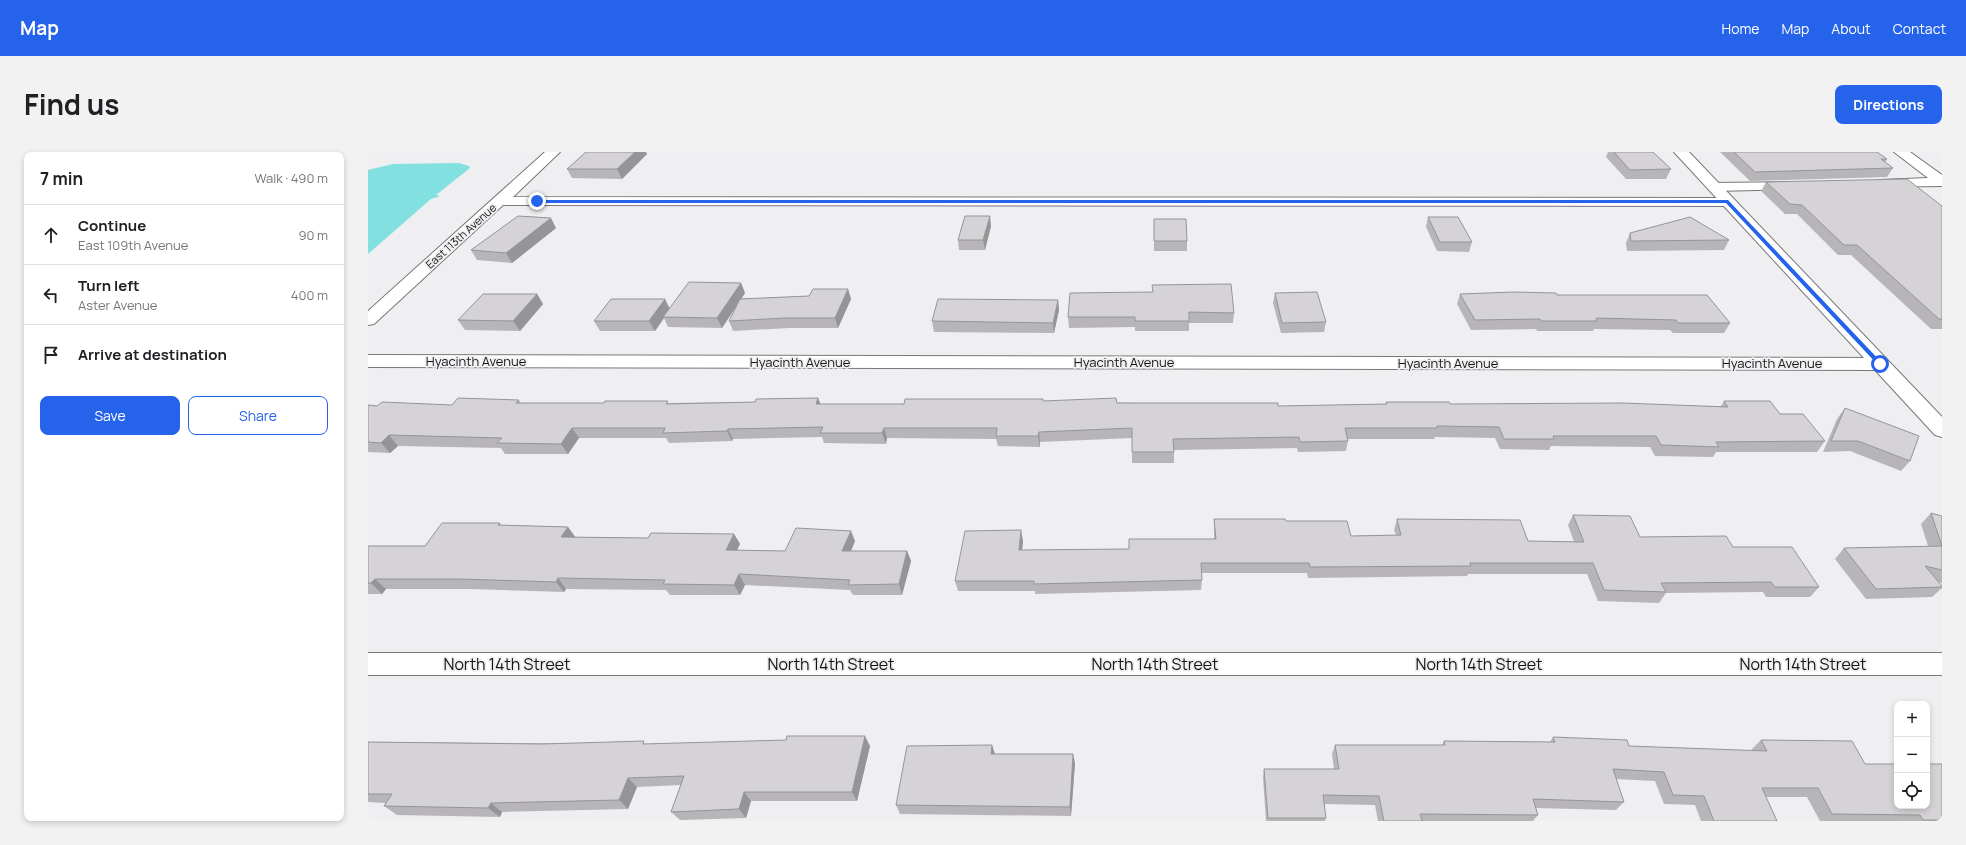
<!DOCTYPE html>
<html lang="en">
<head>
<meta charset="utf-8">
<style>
  :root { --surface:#fff; --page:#f2f2f2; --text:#202124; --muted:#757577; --line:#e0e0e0; --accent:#2563eb }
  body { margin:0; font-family:Manrope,sans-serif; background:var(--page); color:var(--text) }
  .controls { position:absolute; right:12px; bottom:12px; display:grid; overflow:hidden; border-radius:8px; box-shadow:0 2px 6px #0003 }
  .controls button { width:36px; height:36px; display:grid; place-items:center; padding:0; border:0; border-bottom:1px solid var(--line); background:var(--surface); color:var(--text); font:20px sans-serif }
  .stop { position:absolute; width:12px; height:12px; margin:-9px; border:3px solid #2563eb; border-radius:50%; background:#fff }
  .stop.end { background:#2563eb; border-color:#fff; box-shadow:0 1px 4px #0008 }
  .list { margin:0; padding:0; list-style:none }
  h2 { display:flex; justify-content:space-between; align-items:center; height:52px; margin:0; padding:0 16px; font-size:17px }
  h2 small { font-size:13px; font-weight:400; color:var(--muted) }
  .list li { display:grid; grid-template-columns:26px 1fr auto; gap:12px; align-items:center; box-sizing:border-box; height:60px; padding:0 16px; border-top:1px solid var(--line) }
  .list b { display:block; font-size:15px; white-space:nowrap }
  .list p { margin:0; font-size:13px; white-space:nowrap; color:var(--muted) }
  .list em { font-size:13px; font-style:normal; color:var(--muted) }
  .actions { display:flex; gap:8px; padding:12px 16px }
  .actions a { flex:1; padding:9px 0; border:1px solid var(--accent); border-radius:8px; text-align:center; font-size:14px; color:var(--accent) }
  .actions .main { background:var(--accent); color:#fff }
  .icon { flex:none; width:22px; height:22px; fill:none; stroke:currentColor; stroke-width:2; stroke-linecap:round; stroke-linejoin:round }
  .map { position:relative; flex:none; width:1574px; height:669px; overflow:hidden; border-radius:8px }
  header { display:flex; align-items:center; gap:24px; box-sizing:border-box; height:56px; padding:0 20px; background:var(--accent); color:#fff }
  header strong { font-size:19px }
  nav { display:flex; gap:22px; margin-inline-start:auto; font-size:14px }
  .intro { display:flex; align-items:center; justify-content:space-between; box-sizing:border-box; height:96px; padding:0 24px }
  h1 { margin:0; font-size:28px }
  .button { padding:10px 18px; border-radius:8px; background:var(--accent); color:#fff; font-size:14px; font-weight:700 }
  main { display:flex; gap:24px; padding:0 24px }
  aside { flex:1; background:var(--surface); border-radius:8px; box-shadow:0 2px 6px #0003 }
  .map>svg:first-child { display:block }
</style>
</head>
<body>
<header>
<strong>Map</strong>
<nav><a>Home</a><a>Map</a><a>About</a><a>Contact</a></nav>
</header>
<div class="intro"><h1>Find us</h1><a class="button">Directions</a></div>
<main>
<aside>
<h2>7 min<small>Walk · 490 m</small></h2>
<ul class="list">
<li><svg class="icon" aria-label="ahead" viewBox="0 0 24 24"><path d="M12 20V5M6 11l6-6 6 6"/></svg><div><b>Continue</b><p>East 109th Avenue</p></div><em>90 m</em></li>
<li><svg class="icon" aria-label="left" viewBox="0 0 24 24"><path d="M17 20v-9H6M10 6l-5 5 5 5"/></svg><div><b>Turn left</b><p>Aster Avenue</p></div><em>400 m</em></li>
<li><svg class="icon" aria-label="arrive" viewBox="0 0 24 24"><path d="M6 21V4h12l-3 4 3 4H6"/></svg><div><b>Arrive at destination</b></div></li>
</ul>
<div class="actions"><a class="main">Save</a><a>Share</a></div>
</aside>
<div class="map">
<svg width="1574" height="669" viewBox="0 0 1574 669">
  <rect width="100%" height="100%" fill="#efeef1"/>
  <path fill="#82e0e0" d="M 91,11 L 101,14 L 102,16 L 68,43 L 72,44 L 63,47 L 0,102 L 0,18 L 25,12 Z"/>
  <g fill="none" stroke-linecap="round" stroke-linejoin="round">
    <g stroke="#78777a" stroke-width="2">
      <g id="minor">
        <path d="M 177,0 L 192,0 L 145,45 L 1360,46 L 1365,47 L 1367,50 L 1365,53 L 1360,54 L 135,53 L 6,172 L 0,173 L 0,159 Z"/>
        <path d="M 1526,0 L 1542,0 L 1574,23 L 1574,34 L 1508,35 L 1506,32 L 1508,29 L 1513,28 L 1560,26 Z"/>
        <path d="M 1425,30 L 1430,31 L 1432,34 L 1430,37 L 1346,39 L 1341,38 L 1339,35 L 1341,32 L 1346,31 Z"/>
        <path d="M 0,203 L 1512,206 L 1519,208 L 1521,212 L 1519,216 L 1512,218 L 0,215 Z"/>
        <rect x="0" y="501" width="1574" height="22"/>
      </g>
    </g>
    <g stroke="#78777a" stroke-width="2">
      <path id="tertiary" d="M 1306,0 L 1321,0 L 1574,265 L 1574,285 L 1567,283 Z"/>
    </g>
    <use href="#minor" fill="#fff" fill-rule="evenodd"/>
    <use href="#tertiary" fill="#fff" fill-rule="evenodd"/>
  </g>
  <g fill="#b7b5b8">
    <path d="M 1240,0 L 1285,0 L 1303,17 L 1298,27 L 1258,27 L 1238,5 Z"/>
    <path d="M 1352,0 L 1509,0 L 1519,7 L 1517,11 L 1525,16 L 1519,25 L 1382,29 Z"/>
    <path d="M 279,2 L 254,27 L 204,26 L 199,17 Z"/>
    <path d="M 1398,30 L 1574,54 L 1574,177 L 1563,177 L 1483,103 L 1470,103 L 1429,62 L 1417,62 L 1393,39 Z"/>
    <path d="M 1060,65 L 1104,90 L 1101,100 L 1069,99 L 1058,75 Z"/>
    <path d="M 786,67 L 819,89 L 819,99 L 786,99 Z"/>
    <path d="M 623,74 L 617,98 L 591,98 L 590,88 Z"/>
    <path d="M 188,76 L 144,111 L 109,108 L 103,98 Z"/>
    <path d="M 1262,81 L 1361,88 L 1356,98 L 1259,99 L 1258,91 Z"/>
    <path d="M 373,131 L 377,141 L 373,147 L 441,144 L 480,137 L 483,147 L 470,176 L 421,176 L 365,179 L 361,169 L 367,156 L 354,176 L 300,175 L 296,166 L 287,179 L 232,179 L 226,169 L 301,156 Z"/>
    <path d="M 702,141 L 866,161 L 865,171 L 821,171 L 821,179 L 767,179 L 767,175 L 701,176 L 700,165 Z"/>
    <path d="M 907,141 L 958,170 L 956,180 L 913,181 L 905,151 Z"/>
    <path d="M 169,142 L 175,152 L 152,179 L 97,178 L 90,168 Z"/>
    <path d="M 1092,142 L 1189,143 L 1362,171 L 1356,181 L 1305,181 L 1302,178 L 1226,177 L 1225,179 L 1169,179 L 1168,177 L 1103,178 L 1089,152 Z"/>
    <path d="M 690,148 L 691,158 L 686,181 L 566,180 L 564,169 Z"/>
    <path d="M 450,246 L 452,252 L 536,252 L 676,249 L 910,254 L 1018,252 L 1018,250 L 1082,252 L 1353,254 L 1356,249 L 1412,262 L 1457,289 L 1449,300 L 1348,300 L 1345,305 L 1287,304 L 1282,295 L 1183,294 L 1181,298 L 1132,297 L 1127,286 L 1067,285 L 1066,287 L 980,287 L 980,289 L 978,299 L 930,300 L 929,296 L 806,298 L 806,311 L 764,311 L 764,286 L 672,290 L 672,295 L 630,294 L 628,287 L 519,286 L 518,292 L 456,291 L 454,285 L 365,287 L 364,289 L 301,291 L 298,286 L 211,286 L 200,302 L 137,302 L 133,296 L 30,294 L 22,301 L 0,300 L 0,253 L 9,254 L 84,253 L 151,248 L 153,251 L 301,251 L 387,250 Z"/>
    <path d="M 1477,256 L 1542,309 L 1533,319 L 1482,299 L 1455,300 L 1469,267 Z"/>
    <path d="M 1563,361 L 1574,364 L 1574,431 L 1571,430 L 1574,434 L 1574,436 L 1564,445 L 1498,447 L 1467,407 L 1476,396 L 1560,394 L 1553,372 Z"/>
    <path d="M 1205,363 L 1272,385 L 1365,395 L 1451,435 L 1442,445 L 1398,445 L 1395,440 L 1298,441 L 1291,451 L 1230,449 L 1219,422 L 1100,422 L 1099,424 L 940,426 L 939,421 L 833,421 L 834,428 L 833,438 L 667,442 L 667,439 L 590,439 L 587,429 L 655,389 L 654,398 L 761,397 L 846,387 L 846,367 L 918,369 L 983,384 L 1028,383 L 1026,378 L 1029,367 L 1160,389 L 1206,390 L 1200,373 Z"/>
    <path d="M 132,371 L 133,373 L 200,375 L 207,385 L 280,386 L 366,382 L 372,392 L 369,398 L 417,399 L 487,389 L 483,399 L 539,399 L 543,409 L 534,443 L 485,443 L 482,438 L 377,433 L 372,443 L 302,443 L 298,438 L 198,437 L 196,440 L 102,437 L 18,437 L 14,442 L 0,442 L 0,394 L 57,394 Z"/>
    <path d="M 1185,585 L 1261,594 L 1384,599 L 1383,598 L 1393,588 L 1497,612 L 1574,612 L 1574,669 L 1452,669 L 1439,645 L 1398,645 L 1409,669 L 1333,669 L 1327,653 L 1296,652 L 1287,629 L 1248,627 L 1256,650 L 1248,658 L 1168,656 L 1170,663 L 1165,669 L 1010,669 L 1007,653 L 956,652 L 958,666 L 957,669 L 898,669 L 895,626 L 896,617 L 966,617 L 964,602 L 967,593 L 1074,593 L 1076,589 L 1182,590 Z"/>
    <path d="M 0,590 L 279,592 L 502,594 L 489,649 L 383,649 L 378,666 L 312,668 L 303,660 L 313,633 L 269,635 L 260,657 L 134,660 L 132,665 L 29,663 L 16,654 L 18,651 L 0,650 Z"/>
    <path d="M 626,602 L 707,611 L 703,664 L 532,662 L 528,653 Z"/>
  </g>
  <g fill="#959496">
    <path d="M 267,0 L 278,0 L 279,2 L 254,27 L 249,17 Z"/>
    <path d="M 622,64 L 623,74 L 617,98 L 615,88 Z"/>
    <path d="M 183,66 L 188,76 L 144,111 L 138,101 Z"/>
    <path d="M 373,131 L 377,141 L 354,176 L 349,166 Z"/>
    <path d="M 480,137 L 483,147 L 470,176 L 467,166 Z"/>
    <path d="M 169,142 L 175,152 L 152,179 L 145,169 Z"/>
    <path d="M 297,147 L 302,157 L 295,165 L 296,166 L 287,179 L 281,169 Z"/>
    <path d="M 690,148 L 691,158 L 686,181 L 685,171 Z"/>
    <path d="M 450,246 L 454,256 L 448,252 Z"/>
    <path d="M 204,276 L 211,286 L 200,302 L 193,292 Z"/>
    <path d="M 516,276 L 519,286 L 518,292 L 514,281 Z"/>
    <path d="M 360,277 L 365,287 L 364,289 L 359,279 Z"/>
    <path d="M 671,280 L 672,290 L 672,295 L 670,284 Z"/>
    <path d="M 21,283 L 30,294 L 22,301 L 13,291 Z"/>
    <path d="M 200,375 L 208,386 L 193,385 Z"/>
    <path d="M 653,378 L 655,389 L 653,408 L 651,398 Z"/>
    <path d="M 483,379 L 487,389 L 478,410 L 474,399 Z"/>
    <path d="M 366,382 L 372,392 L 364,409 L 358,398 Z"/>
    <path d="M 539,399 L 543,409 L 534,443 L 531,432 Z"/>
    <path d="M 371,422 L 377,433 L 372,443 L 366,433 Z"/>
    <path d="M 190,426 L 198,437 L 196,440 L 188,430 Z"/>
    <path d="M 7,427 L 18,437 L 14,442 L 3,431 Z"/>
    <path d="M 497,584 L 502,594 L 489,649 L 484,640 Z"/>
    <path d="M 624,593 L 627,602 L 623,602 Z"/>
    <path d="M 705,602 L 707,611 L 703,664 L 702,655 Z"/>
    <path d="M 260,626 L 269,635 L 260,657 L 251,648 Z"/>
    <path d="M 376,640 L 383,649 L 378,666 L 371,657 Z"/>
    <path d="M 123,651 L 134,660 L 132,665 L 120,656 Z"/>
  </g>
  <g fill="#d5d3d6" stroke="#959496">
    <path d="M 218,0 L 267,0 L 249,17 L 199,17 Z"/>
    <path d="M 1246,0 L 1285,0 L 1303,17 L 1262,18 Z"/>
    <path d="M 1366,0 L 1509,0 L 1519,7 L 1513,7 L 1525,16 L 1387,20 Z"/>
    <path d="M 1539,27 L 1574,54 L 1574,167 L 1571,167 L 1489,93 L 1476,93 L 1434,53 L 1422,52 L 1398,30 Z"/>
    <path d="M 150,64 L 183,66 L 138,101 L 103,98 Z"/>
    <path d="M 597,64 L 622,64 L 615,88 L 590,88 Z"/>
    <path d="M 1060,65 L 1090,65 L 1104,90 L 1072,90 Z"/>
    <path d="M 1322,65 L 1361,88 L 1263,89 L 1262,81 Z"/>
    <path d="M 786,67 L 818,67 L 819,89 L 786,89 Z"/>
    <path d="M 321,130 L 373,131 L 349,166 L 295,165 Z"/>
    <path d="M 863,132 L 866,161 L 821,160 L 821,169 L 767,169 L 767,165 L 700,165 L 702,141 L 785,140 L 784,133 Z"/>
    <path d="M 445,137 L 480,137 L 467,166 L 417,166 L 361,169 L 372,147 L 441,144 Z"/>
    <path d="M 949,140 L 958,170 L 914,171 L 907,141 Z"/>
    <path d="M 1146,140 L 1188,141 L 1189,143 L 1339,143 L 1362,171 L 1310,171 L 1308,168 L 1228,166 L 1229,169 L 1173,169 L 1172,167 L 1107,168 L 1092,142 Z"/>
    <path d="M 115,142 L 169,142 L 145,169 L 90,168 Z"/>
    <path d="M 243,147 L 297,147 L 281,169 L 226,169 Z"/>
    <path d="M 570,147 L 690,148 L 685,171 L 564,169 Z"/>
    <path d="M 90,246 L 151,248 L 148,251 L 236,251 L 237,249 L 300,249 L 298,252 L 387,250 L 388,247 L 450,246 L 448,252 L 536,252 L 537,247 L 675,247 L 675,249 L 748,246 L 749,251 L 910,251 L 910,254 L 1019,252 L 1018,250 L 1081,250 L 1082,252 L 1255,251 L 1360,255 L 1356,249 L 1402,249 L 1412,262 L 1435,262 L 1457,289 L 1348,290 L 1351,295 L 1293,293 L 1288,284 L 1185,284 L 1186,287 L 1136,287 L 1131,275 L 1069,274 L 1069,276 L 977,276 L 980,289 L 932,290 L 931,285 L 805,287 L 806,300 L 764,300 L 764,276 L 671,280 L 670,284 L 628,284 L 629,276 L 516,276 L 514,281 L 452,281 L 455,275 L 360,277 L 359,279 L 295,281 L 297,276 L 204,276 L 193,292 L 129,291 L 134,286 L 21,283 L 13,291 L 0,290 L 0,253 L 9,254 L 14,250 L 84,253 Z"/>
    <path d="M 1477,256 L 1551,284 L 1542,309 L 1490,289 L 1463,289 Z"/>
    <path d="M 1563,361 L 1574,364 L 1574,418 L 1557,414 L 1574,434 L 1574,435 L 1508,437 L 1476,396 L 1574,394 Z"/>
    <path d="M 1205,363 L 1262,364 L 1272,385 L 1358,384 L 1365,395 L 1424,395 L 1451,435 L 1407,435 L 1403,430 L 1293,431 L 1298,440 L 1236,438 L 1225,411 L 1102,411 L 1103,414 L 942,415 L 941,411 L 833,411 L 834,428 L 666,432 L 666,429 L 587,429 L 597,379 L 653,378 L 651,398 L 761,397 L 761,387 L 848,387 L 846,367 L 917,367 L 918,369 L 979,369 L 983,384 L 1033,383 L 1029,367 L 1152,368 L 1160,389 L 1216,390 Z"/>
    <path d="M 74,371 L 132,371 L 130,373 L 200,375 L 193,385 L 280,386 L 283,381 L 366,382 L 358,398 L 417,399 L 428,376 L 483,379 L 474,399 L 539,399 L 531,432 L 480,433 L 482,428 L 371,422 L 366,433 L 295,432 L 297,428 L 190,426 L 188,430 L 92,427 L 7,427 L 3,431 L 0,431 L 0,394 L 57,394 Z"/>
    <path d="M 419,584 L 497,584 L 484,640 L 376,640 L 371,657 L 303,660 L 316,624 L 260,626 L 251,648 L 123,651 L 120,656 L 16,654 L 24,642 L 0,642 L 0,590 L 174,592 L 276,589 L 275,592 L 418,588 Z"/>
    <path d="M 1185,585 L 1259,588 L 1261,594 L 1399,599 L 1393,588 L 1484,589 L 1497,612 L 1529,612 L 1529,654 L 1559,654 L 1559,612 L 1574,612 L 1574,668 L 1555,668 L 1552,663 L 1464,662 L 1450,636 L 1394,636 L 1409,669 L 1346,669 L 1336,644 L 1305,643 L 1296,620 L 1245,617 L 1256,650 L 1165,647 L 1170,663 L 1052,662 L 1054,669 L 1016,669 L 1011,644 L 955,643 L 958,666 L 900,666 L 896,617 L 971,617 L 967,593 L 1077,593 L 1076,589 L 1187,590 Z"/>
    <path d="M 624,593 L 623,602 L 705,602 L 702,655 L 528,653 L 539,594 Z"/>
  </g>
  <path fill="#2563eb" d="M 167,48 L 1360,48 L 1515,212 L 1510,213 L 1358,51 L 169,51 Z"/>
  <g text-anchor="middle" stroke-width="3.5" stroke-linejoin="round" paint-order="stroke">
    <g font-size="11" fill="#141415" stroke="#efeef1">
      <text transform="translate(93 84) rotate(-42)" y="4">East 113th Avenue</text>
    </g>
    <g font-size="13" fill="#141415" stroke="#efeef1">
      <text x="108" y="214">Hyacinth Avenue</text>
      <text x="432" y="215">Hyacinth Avenue</text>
      <text x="756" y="215">Hyacinth Avenue</text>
      <text x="1080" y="216">Hyacinth Avenue</text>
      <text x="1404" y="216">Hyacinth Avenue</text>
    </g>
    <g font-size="16" fill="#141415" stroke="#efeef1">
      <text x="139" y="518">North 14th Street</text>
      <text x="463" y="518">North 14th Street</text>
      <text x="787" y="518">North 14th Street</text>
      <text x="1111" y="518">North 14th Street</text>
      <text x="1435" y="518">North 14th Street</text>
    </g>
  </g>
</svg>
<div class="controls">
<button>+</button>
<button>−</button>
<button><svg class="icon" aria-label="locate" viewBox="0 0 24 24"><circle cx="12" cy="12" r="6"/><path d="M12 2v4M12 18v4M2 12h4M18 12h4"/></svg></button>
</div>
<div class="stop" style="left:1512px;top:212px"></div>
<div class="stop end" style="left:169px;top:49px"></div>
</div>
</main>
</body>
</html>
